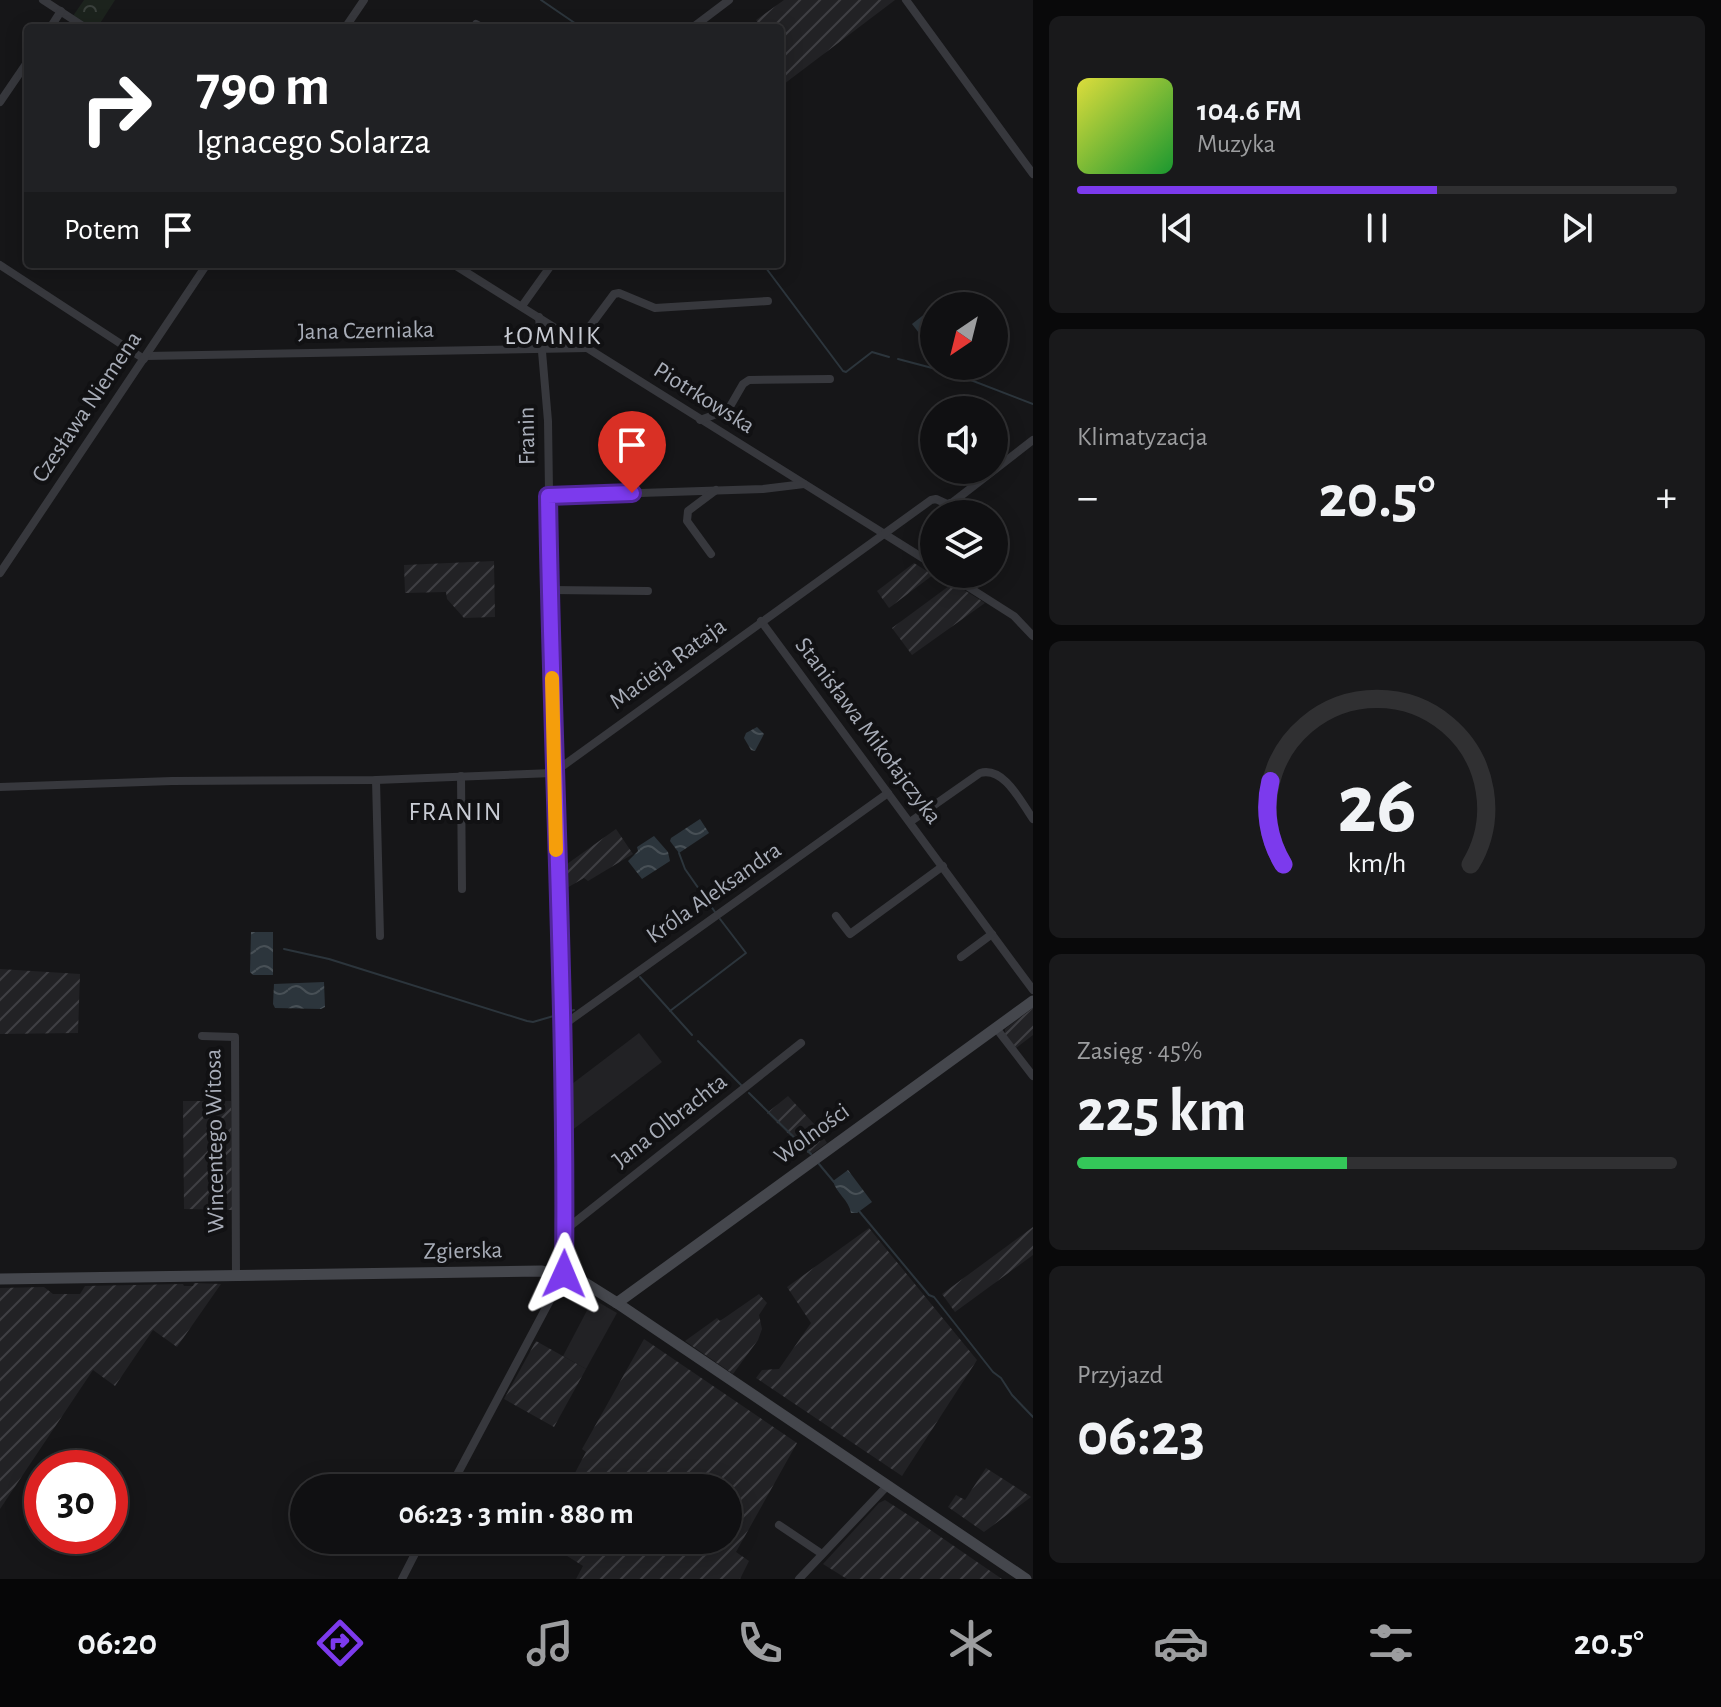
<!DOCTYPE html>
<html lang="pl">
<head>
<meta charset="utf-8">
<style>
	:root { --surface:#101012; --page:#19191b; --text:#f1f3f6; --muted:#9c9d9f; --line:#303032; --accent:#7c3aed }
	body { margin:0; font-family:"Alegreya Sans",sans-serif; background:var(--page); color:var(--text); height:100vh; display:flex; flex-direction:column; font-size:30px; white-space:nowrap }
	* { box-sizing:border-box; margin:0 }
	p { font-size:26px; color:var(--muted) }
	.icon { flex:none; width:44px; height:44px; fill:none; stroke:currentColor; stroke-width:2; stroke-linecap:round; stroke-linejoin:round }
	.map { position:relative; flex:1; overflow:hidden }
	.side { display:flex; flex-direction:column; gap:16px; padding:16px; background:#09090a; width:688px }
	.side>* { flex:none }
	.hud { position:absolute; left:24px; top:24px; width:760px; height:244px; border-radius:8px; box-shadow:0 4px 20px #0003,0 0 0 2px var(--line); background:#202124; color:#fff; overflow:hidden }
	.needle { width:52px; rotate:215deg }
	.controls { position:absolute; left:920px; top:292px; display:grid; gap:16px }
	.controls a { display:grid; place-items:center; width:88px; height:88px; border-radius:50%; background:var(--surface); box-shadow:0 4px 20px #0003,0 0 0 2px var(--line); font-size:40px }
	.speed { position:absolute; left:24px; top:1450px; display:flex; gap:16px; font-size:40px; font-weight:700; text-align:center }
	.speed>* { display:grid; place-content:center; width:104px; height:104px; border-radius:50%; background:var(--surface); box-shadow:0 4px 20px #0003,0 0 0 2px var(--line); line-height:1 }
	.speed .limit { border:12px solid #d22; background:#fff; color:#111 }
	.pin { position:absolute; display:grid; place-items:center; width:68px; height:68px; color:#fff; margin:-82px -34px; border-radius:50% 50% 50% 0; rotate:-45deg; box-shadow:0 0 8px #0007 }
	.pin .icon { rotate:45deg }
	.me { position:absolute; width:88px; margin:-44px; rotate:1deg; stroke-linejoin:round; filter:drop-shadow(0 0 6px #0008) }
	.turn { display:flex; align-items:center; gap:28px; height:168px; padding:0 40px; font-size:36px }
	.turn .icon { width:104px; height:104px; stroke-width:2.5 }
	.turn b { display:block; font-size:56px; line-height:68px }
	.then { display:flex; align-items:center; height:76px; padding:0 40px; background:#0003; gap:16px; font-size:30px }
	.big { font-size:60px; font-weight:700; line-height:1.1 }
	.side .widget { flex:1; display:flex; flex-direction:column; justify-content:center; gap:12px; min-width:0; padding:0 28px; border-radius:12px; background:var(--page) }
	.side .dial { align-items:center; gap:0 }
	.dial svg { height:208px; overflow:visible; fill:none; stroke:var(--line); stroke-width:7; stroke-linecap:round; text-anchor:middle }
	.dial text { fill:var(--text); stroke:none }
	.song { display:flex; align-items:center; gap:24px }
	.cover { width:96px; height:96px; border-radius:12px; background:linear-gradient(135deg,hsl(60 70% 55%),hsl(130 70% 35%)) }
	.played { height:8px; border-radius:4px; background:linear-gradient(90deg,var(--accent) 60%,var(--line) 60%) }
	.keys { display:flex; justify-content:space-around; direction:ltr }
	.heat { display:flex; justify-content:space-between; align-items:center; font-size:44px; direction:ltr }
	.charge { height:12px; border-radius:6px; background:linear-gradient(90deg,#34c759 45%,var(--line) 0) }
	.trip { position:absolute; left:290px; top:1474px; width:452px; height:80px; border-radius:40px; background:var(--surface); box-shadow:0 4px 20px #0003,0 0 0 2px var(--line); font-weight:700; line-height:80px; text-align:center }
	.dock { display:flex; height:128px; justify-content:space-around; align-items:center; background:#060607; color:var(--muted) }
	.dock .icon { width:56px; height:56px }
	.dock .current { color:var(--accent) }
	.dock b { font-size:36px; color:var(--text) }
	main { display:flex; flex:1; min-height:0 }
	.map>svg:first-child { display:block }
	.built { fill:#222225 }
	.industrial { fill:url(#industrial-furrows) }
	.forest { fill:url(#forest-crowns) }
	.water { fill:url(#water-waves) }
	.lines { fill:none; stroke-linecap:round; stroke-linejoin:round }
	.stream { stroke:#2c353c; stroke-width:2 }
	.street { stroke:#37383d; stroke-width:8 }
	.secondary { stroke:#45474d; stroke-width:11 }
	.route-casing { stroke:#51269a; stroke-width:20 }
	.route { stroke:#7c3aed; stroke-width:14 }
	.slow { stroke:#f59e0b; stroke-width:14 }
	.labels { text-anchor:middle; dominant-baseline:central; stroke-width:8; stroke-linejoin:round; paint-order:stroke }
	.street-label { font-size:24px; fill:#a8adb8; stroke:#111113 }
	.neighbourhood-label { font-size:26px; letter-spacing:2px; fill:#c9ccd4; stroke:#111113 }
</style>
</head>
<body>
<main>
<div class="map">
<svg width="1033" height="1579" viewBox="0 0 1033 1579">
	<defs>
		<pattern id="industrial-furrows" width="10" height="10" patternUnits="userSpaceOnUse" patternTransform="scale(2)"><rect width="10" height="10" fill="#222225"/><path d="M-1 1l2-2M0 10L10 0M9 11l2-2" fill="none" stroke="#3f3f43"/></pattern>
		<pattern id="forest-crowns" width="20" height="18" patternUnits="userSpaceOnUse" patternTransform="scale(2)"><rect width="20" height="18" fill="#1c231d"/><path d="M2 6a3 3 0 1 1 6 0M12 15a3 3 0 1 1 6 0" fill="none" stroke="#3a403c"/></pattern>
		<pattern id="water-waves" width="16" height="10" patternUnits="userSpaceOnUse" patternTransform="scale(2)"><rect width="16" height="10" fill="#2c353c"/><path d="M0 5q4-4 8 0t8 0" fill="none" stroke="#485056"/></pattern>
	</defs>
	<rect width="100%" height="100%" fill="#161618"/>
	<g class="built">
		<path d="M 639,1033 L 662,1062 L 571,1131 L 568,1129 L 568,1087 Z"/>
		<path d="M 593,1299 L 617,1313 L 586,1369 L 563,1356 Z"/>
	</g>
	<g class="industrial">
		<path d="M 784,0 L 895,0 L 780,87 L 780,28 L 762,28 L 756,20 Z"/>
		<path d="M 494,561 L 495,617 L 464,618 L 447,599 L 446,592 L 405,593 L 404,565 Z"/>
		<path d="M 914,563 L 933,575 L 889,608 L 877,591 Z"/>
		<path d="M 953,583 L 985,603 L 912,655 L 892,628 Z"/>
		<path d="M 616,829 L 633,854 L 588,881 L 584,878 L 565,889 L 561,881 L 560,869 Z"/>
		<path d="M 0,969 L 80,974 L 78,1033 L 0,1034 Z"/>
		<path d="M 1033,1008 L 1033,1035 L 1016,1048 L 1005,1034 L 1005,1029 Z"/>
		<path d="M 788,1096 L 815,1125 L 827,1143 L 810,1155 L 767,1113 Z"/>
		<path d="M 183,1101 L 231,1101 L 232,1210 L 184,1209 Z"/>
		<path d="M 1033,1227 L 1033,1255 L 955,1312 L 942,1294 Z"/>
		<path d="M 869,1228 L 977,1360 L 902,1476 L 756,1378 L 762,1370 L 779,1369 L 811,1323 L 787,1287 Z"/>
		<path d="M 194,1283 L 221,1284 L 177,1347 L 153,1330 L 115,1386 L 93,1370 L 0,1509 L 0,1288 L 44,1287 L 53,1294 L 80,1294 L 85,1286 L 183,1284 L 184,1286 L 193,1286 Z"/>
		<path d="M 759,1294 L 767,1303 L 759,1315 L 762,1329 L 758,1340 L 733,1374 L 685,1341 L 717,1318 L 720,1321 Z"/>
		<path d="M 644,1339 L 797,1443 L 736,1552 L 749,1561 L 740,1579 L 576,1579 L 583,1566 L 542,1540 L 728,1540 L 728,1488 L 567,1488 L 586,1452 L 582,1449 Z"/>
		<path d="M 536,1341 L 586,1369 L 554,1427 L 504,1399 Z"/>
		<path d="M 986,1468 L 1031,1497 L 984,1532 L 948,1507 L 956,1495 L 965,1500 Z"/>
		<path d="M 885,1500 L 916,1520 L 1002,1579 L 847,1579 L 823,1564 L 879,1503 Z"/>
	</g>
	<path class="forest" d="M 84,0 L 115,0 L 97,28 L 91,28 L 73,16 Z"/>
	<g class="water">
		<path d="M 926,313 L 930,314 L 934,322 L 919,333 L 912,324 Z"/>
		<path d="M 757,727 L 764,734 L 755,751 L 751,750 L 744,738 L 746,733 Z"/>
		<path d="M 700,819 L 709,833 L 679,853 L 670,841 L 671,838 Z"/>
		<path d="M 654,836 L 668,852 L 670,861 L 642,879 L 628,861 L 638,851 L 637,847 Z"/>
		<path d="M 251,932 L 273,932 L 273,975 L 253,975 L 250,972 Z"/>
		<path d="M 324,982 L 325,1007 L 321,1009 L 275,1008 L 273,1004 L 274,984 Z"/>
		<path d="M 848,1170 L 872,1202 L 857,1213 L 851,1213 C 849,1200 836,1193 833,1181 Z"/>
	</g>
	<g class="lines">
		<g class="stream">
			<path d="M 541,0 L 582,28"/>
			<path d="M 763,264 L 843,371 L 846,372 L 872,352 L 889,357"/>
			<path d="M 898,359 L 955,374 L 1033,404"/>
			<path d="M 679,853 L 685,869 L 715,912"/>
			<path d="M 284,949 L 329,959 L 527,1021 L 533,1022 L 557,1015"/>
			<path d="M 640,977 L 692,1035"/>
			<path d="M 670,1011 L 746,953 L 720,919"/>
			<path d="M 566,1012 L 574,1010"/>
			<path d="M 698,1041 L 742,1086"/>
			<path d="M 749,1093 L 811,1154"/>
			<path d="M 819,1164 L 834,1182"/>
			<path d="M 859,1211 L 929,1295 L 934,1297 L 993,1372 L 1001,1378 L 1012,1395 L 1033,1417"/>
		</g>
		<g class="street">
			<path d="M 43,0 L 86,28"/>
			<path d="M 906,0 L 1033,174"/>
			<path d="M 476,24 L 483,28"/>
			<path d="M 50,28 L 61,11"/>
			<path d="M 345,28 L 364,0"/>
			<path d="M 692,28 L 729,0"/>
			<path d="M 0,102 L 28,61"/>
			<path d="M 453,264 L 934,565"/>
			<path d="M 0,265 L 144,359"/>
			<path d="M 522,306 L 552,264"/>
			<path d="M 579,341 L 614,294 L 619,293 L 655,308 L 768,301"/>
			<path d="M 146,356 L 588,348"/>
			<path d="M 700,420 L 728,410 L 743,384 L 749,380 L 830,379"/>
			<path d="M 548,496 L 763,489 L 804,484"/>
			<path d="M 711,554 L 687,521 L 688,511 L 716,490"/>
			<path d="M 0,573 L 207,264"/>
			<path d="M 948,574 L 1014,616 L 1033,636"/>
			<path d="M 550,590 L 648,591"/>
			<path d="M 761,621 L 1033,990"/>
			<path d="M 461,776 L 462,889"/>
			<path d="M 376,780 L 380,936"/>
			<path d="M 0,787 L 172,781 L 376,780 L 553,773 L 931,500 L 936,499 L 947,504 L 953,502 L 1033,440"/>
			<path d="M 910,822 L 980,773 C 1004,766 1021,802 1033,819"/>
			<path d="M 836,916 L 850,934 L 943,866"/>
			<path d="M 961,957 L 992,934"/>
			<path d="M 562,1026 L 888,793"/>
			<path d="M 996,1028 L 1033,1076"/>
			<path d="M 202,1036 L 235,1037 L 236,1276"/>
			<path d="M 565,1230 L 801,1043"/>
			<path d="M 450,1488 L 564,1274 L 562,1026 L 553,773 L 548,421 L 539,317"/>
			<path d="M 779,1525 L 822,1554"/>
			<path d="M 402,1579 L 422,1540"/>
			<path d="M 799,1579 L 888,1485"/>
		</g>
		<g class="secondary">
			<path d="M 0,1279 L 541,1271 L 577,1278 L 617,1303 L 1026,1579"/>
			<path d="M 617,1303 L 1033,1001"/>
		</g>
	</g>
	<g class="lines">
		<g class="route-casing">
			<path id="route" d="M 564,1274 C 567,1015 552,755 548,496 L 632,493"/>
		</g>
		<use href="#route" class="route"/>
		<path class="slow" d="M 552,678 L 556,850"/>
	</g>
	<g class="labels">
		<g class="street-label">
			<text transform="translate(366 331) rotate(-1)">Jana Czerniaka</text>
			<text transform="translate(704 398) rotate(32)">Piotrkowska</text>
			<text transform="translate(87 407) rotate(-56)">Czesława Niemena</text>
			<text transform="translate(527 436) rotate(-91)">Franin</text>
			<text transform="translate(668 664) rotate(-36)">Macieja Rataja</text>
			<text transform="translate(868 731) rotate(53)">Stanisława Mikołajczyka</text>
			<text transform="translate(714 893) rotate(-35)">Króla Aleksandra</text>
			<text transform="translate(670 1121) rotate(-38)">Jana Olbrachta</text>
			<text transform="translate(812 1134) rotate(-36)">Wolności</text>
			<text transform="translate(215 1141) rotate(-91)">Wincentego Witosa</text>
			<text transform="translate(463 1251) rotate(-1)">Zgierska</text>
		</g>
		<g class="neighbourhood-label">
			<text x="553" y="336">ŁOMNIK</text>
			<text x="456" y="812">FRANIN</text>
		</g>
	</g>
</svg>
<div class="controls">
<a><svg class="needle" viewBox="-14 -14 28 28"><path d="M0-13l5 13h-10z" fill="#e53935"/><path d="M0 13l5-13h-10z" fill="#9c9d9f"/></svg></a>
<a><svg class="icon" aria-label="sound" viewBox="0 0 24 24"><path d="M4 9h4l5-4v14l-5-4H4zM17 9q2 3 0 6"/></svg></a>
<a><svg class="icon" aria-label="layers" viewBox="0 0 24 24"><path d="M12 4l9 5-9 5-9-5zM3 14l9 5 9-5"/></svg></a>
</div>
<div class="speed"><div class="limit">30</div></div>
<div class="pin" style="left:632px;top:493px;background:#d93025"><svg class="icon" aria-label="arrive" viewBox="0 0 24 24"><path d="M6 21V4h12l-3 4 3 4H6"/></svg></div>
<svg class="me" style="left:564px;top:1274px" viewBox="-20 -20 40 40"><path d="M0-17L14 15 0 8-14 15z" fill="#7c3aed" stroke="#fff" stroke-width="4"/></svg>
<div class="trip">06:23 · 3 min · 880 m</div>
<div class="hud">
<div class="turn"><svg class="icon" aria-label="right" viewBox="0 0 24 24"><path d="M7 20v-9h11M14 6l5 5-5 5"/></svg><div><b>790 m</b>Ignacego Solarza</div></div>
<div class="then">Potem<svg class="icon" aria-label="arrive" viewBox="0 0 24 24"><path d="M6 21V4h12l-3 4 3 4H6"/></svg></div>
</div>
</div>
<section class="side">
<div class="widget">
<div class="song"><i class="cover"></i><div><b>104.6 FM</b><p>Muzyka</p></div></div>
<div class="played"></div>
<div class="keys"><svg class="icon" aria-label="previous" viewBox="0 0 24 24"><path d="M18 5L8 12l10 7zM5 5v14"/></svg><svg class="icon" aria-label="pause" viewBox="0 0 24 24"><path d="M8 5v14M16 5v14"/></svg><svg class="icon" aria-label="next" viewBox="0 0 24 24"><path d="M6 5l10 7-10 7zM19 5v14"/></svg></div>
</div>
<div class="widget"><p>Klimatyzacja</p>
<div class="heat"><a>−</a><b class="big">20.5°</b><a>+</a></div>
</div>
<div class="widget dial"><svg viewBox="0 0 100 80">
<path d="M14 69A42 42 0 1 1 86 69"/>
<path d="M14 69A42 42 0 0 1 9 37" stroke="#7c3aed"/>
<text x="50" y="56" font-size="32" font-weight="700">26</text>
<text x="50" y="72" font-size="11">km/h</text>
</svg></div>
<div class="widget"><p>Zasięg · 45%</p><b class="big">225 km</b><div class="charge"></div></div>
<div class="widget"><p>Przyjazd</p><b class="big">06:23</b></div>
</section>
</main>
<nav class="dock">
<b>06:20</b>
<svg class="icon current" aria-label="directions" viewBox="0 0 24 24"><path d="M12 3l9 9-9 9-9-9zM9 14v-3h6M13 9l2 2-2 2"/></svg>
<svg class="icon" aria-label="music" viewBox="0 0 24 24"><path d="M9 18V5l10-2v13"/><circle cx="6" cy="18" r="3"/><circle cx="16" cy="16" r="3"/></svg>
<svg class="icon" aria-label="phone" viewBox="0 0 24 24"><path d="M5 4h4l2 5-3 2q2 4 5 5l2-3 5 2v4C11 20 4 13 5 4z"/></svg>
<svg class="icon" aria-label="climate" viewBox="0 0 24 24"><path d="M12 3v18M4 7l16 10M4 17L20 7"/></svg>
<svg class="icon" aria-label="car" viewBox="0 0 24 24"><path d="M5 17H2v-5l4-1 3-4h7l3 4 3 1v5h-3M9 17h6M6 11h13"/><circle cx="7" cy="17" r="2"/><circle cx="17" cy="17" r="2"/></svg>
<svg class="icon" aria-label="filters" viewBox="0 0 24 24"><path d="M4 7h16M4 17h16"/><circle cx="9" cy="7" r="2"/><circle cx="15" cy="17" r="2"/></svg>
<b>20.5°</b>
</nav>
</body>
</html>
